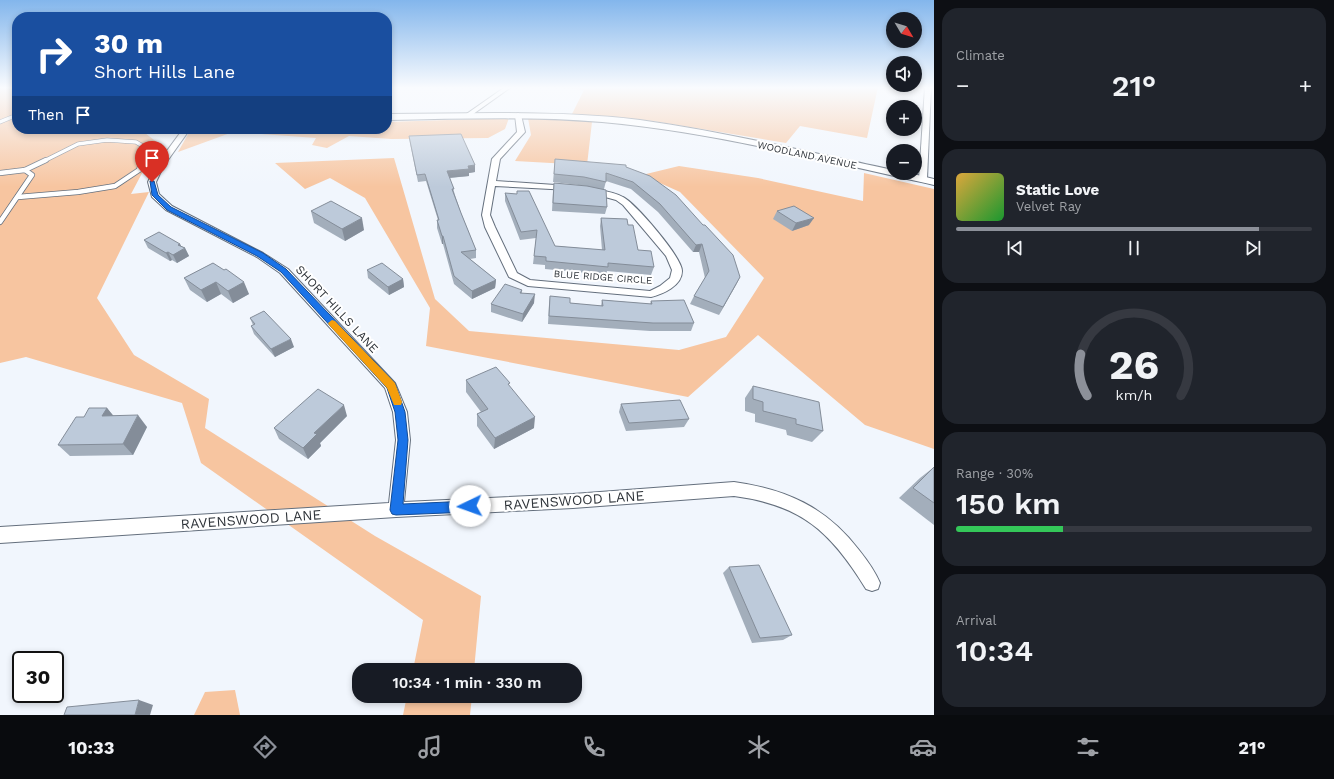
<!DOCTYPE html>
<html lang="en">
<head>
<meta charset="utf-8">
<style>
	:root { --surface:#171b24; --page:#20242c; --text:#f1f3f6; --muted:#9ea1a6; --line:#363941; --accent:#8c9099 }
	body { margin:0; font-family:"Work Sans",sans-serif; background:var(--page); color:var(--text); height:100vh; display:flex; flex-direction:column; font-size:15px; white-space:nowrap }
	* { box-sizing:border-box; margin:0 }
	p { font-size:13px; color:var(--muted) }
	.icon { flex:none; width:22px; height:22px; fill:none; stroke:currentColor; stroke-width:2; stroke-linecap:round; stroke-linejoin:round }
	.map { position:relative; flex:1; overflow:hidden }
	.side { display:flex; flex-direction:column; gap:8px; padding:8px; background:#0d0f14; width:400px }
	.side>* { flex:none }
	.guide { position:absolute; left:12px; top:12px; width:380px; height:122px; border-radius:16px; box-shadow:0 2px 6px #0003; background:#1a4fa0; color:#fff; overflow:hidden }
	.needle { width:26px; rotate:128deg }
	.buttons { position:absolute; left:886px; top:12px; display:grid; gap:8px }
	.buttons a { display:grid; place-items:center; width:36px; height:36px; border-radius:50%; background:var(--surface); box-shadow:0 2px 6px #0003; font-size:20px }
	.speed { position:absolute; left:12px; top:651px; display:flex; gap:8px; font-size:20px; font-weight:700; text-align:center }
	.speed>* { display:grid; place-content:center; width:52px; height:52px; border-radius:50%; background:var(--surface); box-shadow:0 2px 6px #0003; line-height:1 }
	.speed .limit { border:2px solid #111; border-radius:6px; background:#fff; color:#111 }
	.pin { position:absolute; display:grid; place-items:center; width:34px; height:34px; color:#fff; margin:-41px -17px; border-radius:50% 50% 50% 0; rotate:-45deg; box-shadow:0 0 4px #0007 }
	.pin .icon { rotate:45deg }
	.me { position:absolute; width:44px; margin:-22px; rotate:267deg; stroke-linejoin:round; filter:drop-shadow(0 0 3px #0008) }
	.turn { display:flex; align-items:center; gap:14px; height:84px; padding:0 16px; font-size:18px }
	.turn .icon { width:52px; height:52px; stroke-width:2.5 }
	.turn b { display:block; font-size:28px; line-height:34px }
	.then { display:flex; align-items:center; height:38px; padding:0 16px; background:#0003; gap:8px; font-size:15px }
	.big { font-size:30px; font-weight:600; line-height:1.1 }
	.side .card { flex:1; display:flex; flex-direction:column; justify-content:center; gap:6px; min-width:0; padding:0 14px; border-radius:16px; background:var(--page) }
	.side .dial { align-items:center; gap:0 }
	.dial svg { height:104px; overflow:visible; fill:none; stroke:var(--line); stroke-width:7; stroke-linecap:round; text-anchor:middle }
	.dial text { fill:var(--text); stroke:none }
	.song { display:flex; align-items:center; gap:12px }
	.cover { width:48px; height:48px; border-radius:6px; background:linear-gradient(135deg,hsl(40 70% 55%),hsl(130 70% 35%)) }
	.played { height:4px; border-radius:2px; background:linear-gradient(90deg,var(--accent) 85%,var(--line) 85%) }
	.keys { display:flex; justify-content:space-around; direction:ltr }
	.heat { display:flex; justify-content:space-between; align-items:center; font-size:22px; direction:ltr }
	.charge { height:6px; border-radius:3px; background:linear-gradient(90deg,#34c759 30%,var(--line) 0) }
	.trip { position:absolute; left:352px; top:663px; width:230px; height:40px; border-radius:16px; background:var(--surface); box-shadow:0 2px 6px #0003; font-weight:600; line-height:40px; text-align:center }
	.tabs { display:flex; height:64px; justify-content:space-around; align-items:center; background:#090b0e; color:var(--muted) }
	.tabs .icon { width:28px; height:28px }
	.tabs .active { color:var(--accent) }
	.tabs b { font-size:18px; color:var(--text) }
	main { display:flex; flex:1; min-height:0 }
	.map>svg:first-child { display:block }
	.green { fill:#f7c5a0 }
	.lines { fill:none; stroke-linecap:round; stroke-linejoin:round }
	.lane-far1-casing { stroke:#646f7d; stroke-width:4.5 }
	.lane-casing { stroke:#646f7d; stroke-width:6 }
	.street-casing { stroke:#646f7d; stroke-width:2 }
	.secondary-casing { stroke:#646f7d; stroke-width:2 }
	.lane-far1 { stroke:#fff; stroke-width:3.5 }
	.lane { stroke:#fff; stroke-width:4.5 }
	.street { fill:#fff; fill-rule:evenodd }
	.secondary { fill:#fff; fill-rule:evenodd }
	.wall { fill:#a3aebb }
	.shaded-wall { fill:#848d99 }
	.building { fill:#bdcada; stroke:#848d99 }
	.route { fill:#1a73e8; stroke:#114b97 }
	.slow { fill:#f59e0b }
	.labels { text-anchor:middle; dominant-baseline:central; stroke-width:4; stroke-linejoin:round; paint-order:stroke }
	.far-street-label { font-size:10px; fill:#2e3339; stroke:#fff }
	.street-label { font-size:12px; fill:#2e3339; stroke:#fff }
	.near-street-label { font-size:14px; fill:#2e3339; stroke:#fff }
</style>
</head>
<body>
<main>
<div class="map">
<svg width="934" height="715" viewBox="0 0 934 715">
	<rect width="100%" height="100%" fill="#f1f6fd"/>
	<g class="green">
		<path d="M 0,87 L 17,87 L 17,129 L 149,129 L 145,133 L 158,143 L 131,194 L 149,192 L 97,298 L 134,355 L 209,399 L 205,428 L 375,536 L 481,596 L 474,670 L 413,670 L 423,620 L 201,463 L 182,403 L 26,357 L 0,363 Z"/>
		<path d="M 554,87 L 878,87 L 867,138 L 800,126 L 786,143 L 653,121 L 572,114 L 584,90 Z"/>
		<path d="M 509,118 L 505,129 L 488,138 L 391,139 L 349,136 L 327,148 L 312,145 L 316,138 L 233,132 L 178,152 L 191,129 L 387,129 L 387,122 Z"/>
		<path d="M 528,118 L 575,119 L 592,122 L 587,165 L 515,161 L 531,135 Z"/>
		<path d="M 394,158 L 435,299 L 469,331 L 679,350 L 726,337 L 764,278 L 680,192 L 642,175 L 679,166 L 758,178 L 863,201 L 864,173 L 934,189 L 934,449 L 865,425 L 758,335 L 688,397 L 426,346 L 430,308 L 365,198 L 330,178 L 305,189 L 275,163 Z"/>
		<path d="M 235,690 L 240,715 L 194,715 L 205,692 Z"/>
		<path d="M 407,696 L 472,696 L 470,715 L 403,715 Z"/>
	</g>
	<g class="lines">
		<g class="lane-far1-casing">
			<g id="lane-far1">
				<path d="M 7,87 L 17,88"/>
				<path d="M 0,122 L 17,115"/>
				<path d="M 44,161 L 78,144 L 107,140 L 136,142 L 146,148 L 142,161"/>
			</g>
		</g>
		<g class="lane-casing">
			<g id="lane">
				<path d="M 25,170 L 46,160"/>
				<path d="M 0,173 L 25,170 L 32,175 L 0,222"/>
				<path d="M 18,197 L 78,192 L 115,186 L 139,170 L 142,160"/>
			</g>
		</g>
		<g class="street-casing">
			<g id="street">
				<path d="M 505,87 L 511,87 L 469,117 L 465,117 L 465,115 Z"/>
				<path d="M 925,87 L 931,87 L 927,179 L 923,181 L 919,179 Z"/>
				<path d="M 518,113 L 521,115 L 525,132 L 500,159 L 496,181 L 570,186 L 574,188 L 570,190 L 495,186 L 490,215 L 495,227 L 517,273 L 530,280 L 650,291 L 660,286 L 670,278 L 672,270 L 666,256 L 623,205 L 616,200 L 587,192 L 586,190 L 587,188 L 590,188 C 600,190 614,192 623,197 C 635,203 682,257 682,271 C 682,286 663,294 651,297 L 528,286 L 509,277 L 485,227 L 482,215 L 492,159 L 517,132 L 515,115 Z"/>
				<path d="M 183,129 L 190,129 L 163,167 L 156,182 L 159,194 L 172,206 L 263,253 L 288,269 L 395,383 L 407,412 L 410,440 L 404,502 L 573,494 L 734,482 C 786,489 826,507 859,550 C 867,560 875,571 880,583 L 878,589 L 872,591 L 866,589 C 831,532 802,505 734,496 L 573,508 L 396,517 L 0,543 L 0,527 L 389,503 L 396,440 L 393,412 L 385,388 L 280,273 L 257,257 L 166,210 L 152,197 L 148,182 L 155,167 Z"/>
			</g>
		</g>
		<g class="secondary-casing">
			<path id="secondary" d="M 494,113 C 543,113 591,114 640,120 C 725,132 809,152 893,170 L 893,173 L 909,173 L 934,179 L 934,185 C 824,161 714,132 602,122 C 530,116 458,119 387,120 L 387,114 Z"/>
		</g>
		<use href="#lane-far1" class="lane-far1"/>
		<use href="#lane" class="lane"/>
		<use href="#street" class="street"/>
		<use href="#secondary" class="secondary"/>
	</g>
	<g class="wall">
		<path d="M 409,136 L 475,165 L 475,172 L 469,173 L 469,176 L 450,178 L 455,195 L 461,213 L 476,250 L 476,258 L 470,259 L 496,280 L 495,288 L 472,299 L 454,284 L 443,244 L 442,244 L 437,228 L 437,220 L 438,220 L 426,181 L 418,182 L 410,143 Z"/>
		<path d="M 555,159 L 626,167 L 740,277 L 719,315 L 690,304 L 694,296 L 705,278 L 699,252 L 693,252 L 658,212 L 631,189 L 606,181 L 604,189 L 607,207 L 605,214 L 552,211 L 553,191 L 554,183 L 587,186 L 553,182 Z"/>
		<path d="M 505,193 L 555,246 L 602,250 L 600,226 L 601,218 L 628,225 L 638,250 L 654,267 L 651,275 L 607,271 L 606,275 L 545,269 L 545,265 L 533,264 L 536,238 L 520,240 L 505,201 Z"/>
		<path d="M 311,211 L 364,230 L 345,241 L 314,223 Z"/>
		<path d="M 777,211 L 809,225 L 792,231 L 773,219 Z"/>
		<path d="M 144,240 L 180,244 L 181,246 L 185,248 L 189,256 L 177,263 L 172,260 L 170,261 L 148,248 Z"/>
		<path d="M 213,263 L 249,294 L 233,303 L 221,294 L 207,302 L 190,290 L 184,278 Z"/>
		<path d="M 367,270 L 403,279 L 404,287 L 389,295 L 368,278 Z"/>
		<path d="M 522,290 L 522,293 L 534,303 L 522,322 L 491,312 L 491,304 Z"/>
		<path d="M 550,296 L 570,303 L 601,306 L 602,300 L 650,304 L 651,301 L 694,323 L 691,331 L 650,331 L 548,324 L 549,304 Z"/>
		<path d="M 250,318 L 294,347 L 275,357 L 254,334 L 251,326 L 253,325 Z"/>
		<path d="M 466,380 L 509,386 L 534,428 L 494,449 L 477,426 L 477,414 L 481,412 L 466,392 Z"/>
		<path d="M 753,386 L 823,431 L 812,442 L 787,435 L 786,430 L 755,422 L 755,414 L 745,411 L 745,398 Z"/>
		<path d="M 621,404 L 689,419 L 684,427 L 626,431 L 619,412 Z"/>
		<path d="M 107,408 L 113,416 L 147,427 L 133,455 L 70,456 L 58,445 L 84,417 Z"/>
		<path d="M 347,416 L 320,443 L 321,446 L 308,459 L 279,439 L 274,428 Z"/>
		<path d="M 934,467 L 934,525 L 899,498 L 920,478 Z"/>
		<path d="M 729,567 L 792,635 L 783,640 L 752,643 L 723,573 Z"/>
	</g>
	<g class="shaded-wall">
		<path d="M 475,165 L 475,172 L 469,173 L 469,176 L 447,178 L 447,171 L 468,166 Z"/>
		<path d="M 362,218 L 364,230 L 345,241 L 342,229 Z"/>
		<path d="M 814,218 L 809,225 L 792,231 L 796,223 Z"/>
		<rect x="442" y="236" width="1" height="8"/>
		<path d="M 180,244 L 183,250 L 185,248 L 189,256 L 177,263 L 173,255 L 178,245 Z"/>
		<path d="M 702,244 L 699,252 L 693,252 L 696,245 Z"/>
		<path d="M 168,252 L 172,260 L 170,261 L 166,253 Z"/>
		<path d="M 740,277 L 736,285 L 719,315 L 723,307 Z"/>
		<path d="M 403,279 L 404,287 L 389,295 L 388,287 Z"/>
		<path d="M 496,280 L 495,288 L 472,299 L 472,291 Z"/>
		<path d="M 216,282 L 221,294 L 207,302 L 201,290 Z"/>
		<path d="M 244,282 L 249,294 L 233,303 L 228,291 Z"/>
		<path d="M 535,294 L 534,303 L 522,322 L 523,314 Z"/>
		<path d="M 291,339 L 294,347 L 275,357 L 271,349 Z"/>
		<path d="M 344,405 L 347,416 L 320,443 L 321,446 L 308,459 L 303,448 L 314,433 Z"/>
		<path d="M 107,408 L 117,420 L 102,416 Z"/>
		<path d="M 138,415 L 147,427 L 133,455 L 123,444 Z"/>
		<path d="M 535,417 L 534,428 L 494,449 L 495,438 Z"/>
		<path d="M 139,700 L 153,705 L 150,715 L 135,715 Z"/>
	</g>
	<g class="building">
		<path d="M 461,134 L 475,165 L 468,166 L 469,169 L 447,171 L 454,189 L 452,189 L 461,213 L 476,250 L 461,252 L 496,280 L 472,291 L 454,276 L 443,236 L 442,236 L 437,220 L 439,220 L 425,174 L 417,175 L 409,136 Z"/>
		<path d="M 555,159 L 626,165 L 626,167 L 650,176 L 676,195 L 703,225 L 705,225 L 733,255 L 740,277 L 723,307 L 694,296 L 709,271 L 702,244 L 696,245 L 660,204 L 633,182 L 606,173 L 606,182 L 584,177 L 554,174 Z"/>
		<path d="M 554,183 L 587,186 L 606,190 L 607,207 L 553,203 Z"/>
		<path d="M 517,191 L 529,191 L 555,246 L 605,250 L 601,218 L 627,219 L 628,225 L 633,225 L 638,250 L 651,251 L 654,267 L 608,263 L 608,267 L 546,261 L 546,257 L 534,256 L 537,230 L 521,232 L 505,193 L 517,194 Z"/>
		<path d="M 331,201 L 362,218 L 342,229 L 311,211 Z"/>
		<path d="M 794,206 L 814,218 L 796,223 L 777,211 Z"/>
		<path d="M 159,232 L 180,244 L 178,245 L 185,248 L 173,255 L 168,252 L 166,253 L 144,240 Z"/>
		<path d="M 213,263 L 224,270 L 226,269 L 244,282 L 228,291 L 216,282 L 201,290 L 184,278 Z"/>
		<path d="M 382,263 L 403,279 L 388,287 L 367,270 Z"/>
		<path d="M 505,284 L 522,290 L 520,293 L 535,294 L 523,314 L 491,304 Z"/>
		<path d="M 550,296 L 570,298 L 570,303 L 603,306 L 602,300 L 652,304 L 651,301 L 684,300 L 694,323 L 653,323 L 549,316 Z"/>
		<path d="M 264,311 L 291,339 L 271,349 L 251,326 L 255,324 L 250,318 Z"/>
		<path d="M 496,367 L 510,383 L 508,384 L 535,417 L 495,438 L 477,414 L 488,409 L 466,380 Z"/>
		<path d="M 753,386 L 819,402 L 823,431 L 796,424 L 796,419 L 763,411 L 763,402 L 753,399 Z"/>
		<path d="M 318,389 L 344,405 L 314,433 L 317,434 L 303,448 L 274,428 Z"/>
		<path d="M 680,400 L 689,419 L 629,423 L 621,404 Z"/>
		<path d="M 89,408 L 107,408 L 102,416 L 138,415 L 123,444 L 58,445 L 76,417 L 84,417 Z"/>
		<path d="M 934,467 L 934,503 L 913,488 Z"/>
		<path d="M 759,565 L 792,635 L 760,638 L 729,567 Z"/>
		<path d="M 139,700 L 135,715 L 64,715 L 67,707 Z"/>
	</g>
	<linearGradient id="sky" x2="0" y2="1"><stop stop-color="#83b6ec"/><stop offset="0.47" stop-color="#f9fbfe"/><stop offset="1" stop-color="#f9fbfe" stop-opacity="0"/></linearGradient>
	<rect width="934" height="187" fill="url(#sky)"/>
	<path class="route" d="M 150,181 L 154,181 L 158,195 L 171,207 L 263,253 L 286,269 L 395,383 L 405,412 L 408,440 L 403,504 L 470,501 L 474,502 L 476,506 L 474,510 L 470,512 L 396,515 L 392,514 L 390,510 L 398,440 L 395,412 L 387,388 L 281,272 L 257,256 L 167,210 L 152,195 Z"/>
	<path class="slow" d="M 332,320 L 335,321 L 395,383 L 402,402 L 401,405 L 394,405 L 387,388 L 329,325 L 328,323 Z"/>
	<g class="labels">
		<g class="far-street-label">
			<text transform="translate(807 155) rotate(12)">WOODLAND AVENUE</text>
			<text transform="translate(603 277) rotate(4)">BLUE RIDGE CIRCLE</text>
		</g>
		<g class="street-label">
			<text transform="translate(337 309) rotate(47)">SHORT HILLS LANE</text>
		</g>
		<g class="near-street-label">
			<text transform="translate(574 500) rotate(-4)">RAVENSWOOD LANE</text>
			<text transform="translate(251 519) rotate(-4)">RAVENSWOOD LANE</text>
		</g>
	</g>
</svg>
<div class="buttons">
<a><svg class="needle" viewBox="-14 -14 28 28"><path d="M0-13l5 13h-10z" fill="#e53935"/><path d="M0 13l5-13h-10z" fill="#9ea1a6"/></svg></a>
<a><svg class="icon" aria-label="sound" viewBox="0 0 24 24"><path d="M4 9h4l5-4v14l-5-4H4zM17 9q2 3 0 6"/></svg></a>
<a>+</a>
<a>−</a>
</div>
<div class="speed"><div class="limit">30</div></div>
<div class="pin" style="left:152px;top:182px;background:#d93025"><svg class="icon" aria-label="arrive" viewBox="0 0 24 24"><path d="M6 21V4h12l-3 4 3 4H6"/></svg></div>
<svg class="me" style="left:470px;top:506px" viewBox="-20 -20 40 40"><circle r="19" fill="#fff"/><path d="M0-13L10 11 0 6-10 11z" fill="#1a73e8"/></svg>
<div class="trip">10:34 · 1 min · 330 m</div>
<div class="guide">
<div class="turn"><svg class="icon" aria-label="right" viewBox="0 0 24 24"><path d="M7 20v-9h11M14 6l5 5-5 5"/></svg><div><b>30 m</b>Short Hills Lane</div></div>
<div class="then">Then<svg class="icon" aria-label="arrive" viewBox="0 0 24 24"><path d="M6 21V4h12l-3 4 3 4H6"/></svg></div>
</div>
</div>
<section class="side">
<div class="card"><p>Climate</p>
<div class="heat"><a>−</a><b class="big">21°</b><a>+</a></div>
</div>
<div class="card">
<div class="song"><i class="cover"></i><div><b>Static Love</b><p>Velvet Ray</p></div></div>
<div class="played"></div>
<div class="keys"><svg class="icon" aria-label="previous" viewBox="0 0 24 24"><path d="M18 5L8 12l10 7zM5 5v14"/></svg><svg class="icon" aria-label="pause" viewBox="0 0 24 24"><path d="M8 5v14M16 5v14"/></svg><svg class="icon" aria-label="next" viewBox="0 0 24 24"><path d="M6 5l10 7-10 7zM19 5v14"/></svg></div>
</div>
<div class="card dial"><svg viewBox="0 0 100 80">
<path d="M14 69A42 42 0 1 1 86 69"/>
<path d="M14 69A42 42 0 0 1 9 37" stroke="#8c9099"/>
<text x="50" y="56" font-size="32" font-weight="700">26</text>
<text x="50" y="72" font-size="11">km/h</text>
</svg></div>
<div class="card"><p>Range · 30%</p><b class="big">150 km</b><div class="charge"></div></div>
<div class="card"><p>Arrival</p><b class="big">10:34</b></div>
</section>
</main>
<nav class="tabs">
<b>10:33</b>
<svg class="icon active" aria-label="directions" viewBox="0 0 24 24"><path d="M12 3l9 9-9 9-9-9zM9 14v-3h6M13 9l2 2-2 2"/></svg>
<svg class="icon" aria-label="music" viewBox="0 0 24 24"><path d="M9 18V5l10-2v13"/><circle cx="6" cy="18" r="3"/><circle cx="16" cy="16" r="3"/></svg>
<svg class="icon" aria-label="phone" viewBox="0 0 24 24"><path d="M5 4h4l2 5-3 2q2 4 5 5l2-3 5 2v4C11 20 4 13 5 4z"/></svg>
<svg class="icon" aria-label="climate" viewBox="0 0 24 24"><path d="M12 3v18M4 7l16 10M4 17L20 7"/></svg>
<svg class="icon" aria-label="car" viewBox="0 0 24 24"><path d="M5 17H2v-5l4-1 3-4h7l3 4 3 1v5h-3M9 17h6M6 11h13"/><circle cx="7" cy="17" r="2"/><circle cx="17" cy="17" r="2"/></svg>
<svg class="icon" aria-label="filters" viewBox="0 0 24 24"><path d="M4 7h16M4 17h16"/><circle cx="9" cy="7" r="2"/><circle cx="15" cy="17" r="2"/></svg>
<b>21°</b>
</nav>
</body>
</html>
